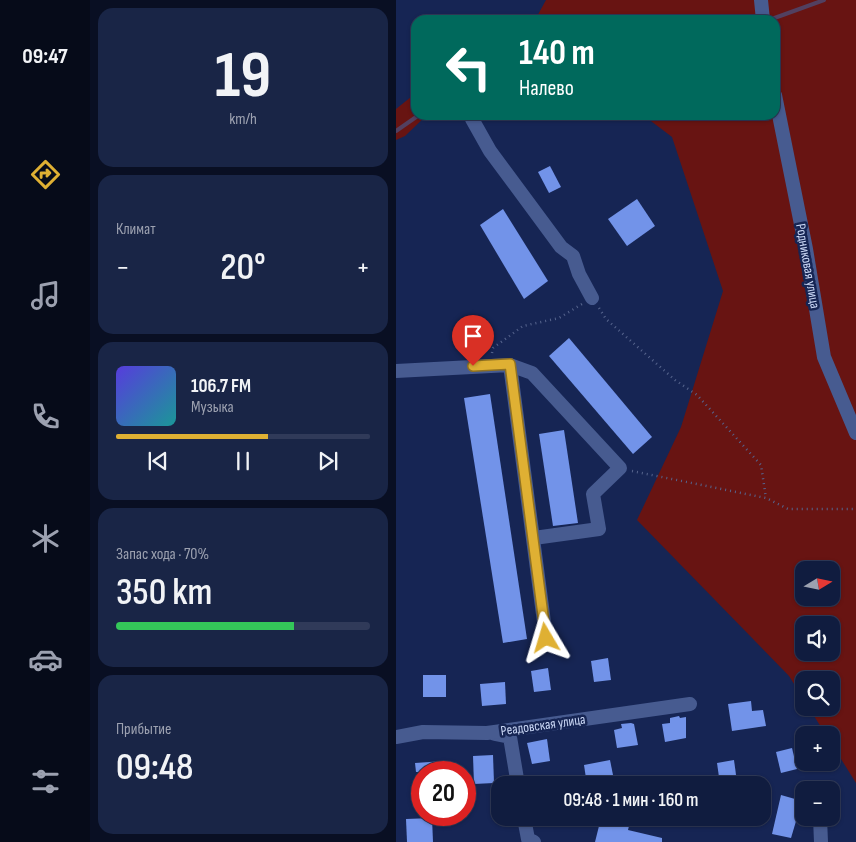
<!DOCTYPE html>
<html lang="ru">
<head>
<meta charset="utf-8">
<style>
	:root { --surface:#101c3f; --page:#192546; --text:#f1f3f6; --muted:#9ca1b0; --line:#303a59; --accent:#dfb033 }
	body { margin:0; font-family:"Sofia Sans Condensed",sans-serif; background:var(--page); color:var(--text); height:100vh; display:flex; flex-direction:column; font-size:19px; white-space:nowrap }
	* { box-sizing:border-box; margin:0 }
	p { font-size:16px; color:var(--muted) }
	.icon { flex:none; width:28px; height:28px; fill:none; stroke:currentColor; stroke-width:2; stroke-linecap:round; stroke-linejoin:round }
	.map { position:relative; flex:1; overflow:hidden }
	.panel { display:flex; flex-direction:column; gap:8px; padding:8px; background:#090f23; width:306px }
	.panel>* { flex:none }
	.hud { position:absolute; left:15px; top:15px; width:369px; height:105px; border-radius:15px; box-shadow:0 1px 4px #0004,0 0 0 1px var(--line); background:#00695c; color:#fff; overflow:hidden }
	.needle { width:32px; rotate:80deg }
	.tools { position:absolute; left:399px; top:561px; display:grid; gap:10px }
	.tools a { display:grid; place-items:center; width:45px; height:45px; border-radius:10px; background:var(--surface); box-shadow:0 1px 4px #0004,0 0 0 1px var(--line); font-size:25px }
	.speed { position:absolute; left:15px; top:761px; display:flex; gap:10px; font-size:25px; font-weight:700; text-align:center }
	.speed>* { display:grid; place-content:center; width:65px; height:65px; border-radius:50%; background:var(--surface); box-shadow:0 1px 4px #0004,0 0 0 1px var(--line); line-height:1 }
	.speed .limit { border:8px solid #d22; background:#fff; color:#111 }
	.pin { position:absolute; display:grid; place-items:center; width:42px; height:42px; color:#fff; margin:-51px -21px; border-radius:50% 50% 50% 0; rotate:-45deg; box-shadow:0 0 5px #0007 }
	.pin .icon { rotate:45deg }
	.me { position:absolute; width:55px; margin:-28px; rotate:353deg; stroke-linejoin:round; filter:drop-shadow(0 0 4px #0008) }
	.turn { display:flex; align-items:center; gap:18px; height:105px; padding:0 25px; font-size:22px }
	.turn .icon { width:65px; height:65px; stroke-width:2.5 }
	.turn b { display:block; font-size:35px; line-height:42px }
	.big { font-size:38px; font-weight:600; line-height:1.1 }
	.panel .tile { flex:1; display:flex; flex-direction:column; justify-content:center; gap:8px; min-width:0; padding:0 18px; border-radius:15px; background:var(--page) }
	.panel .dial { align-items:center; gap:0 }
	.dial b { font-size:65px; line-height:1 }
	.song { display:flex; align-items:center; gap:15px }
	.cover { width:60px; height:60px; border-radius:8px; background:linear-gradient(135deg,hsl(250 70% 55%),hsl(180 70% 35%)) }
	.played { height:5px; border-radius:2px; background:linear-gradient(90deg,var(--accent) 60%,var(--line) 60%) }
	.keys { display:flex; justify-content:space-around; direction:ltr }
	.heat { display:flex; justify-content:space-between; align-items:center; font-size:28px; direction:ltr }
	.charge { height:8px; border-radius:4px; background:linear-gradient(90deg,#34c759 70%,var(--line) 0) }
	.trip { position:absolute; left:95px; top:776px; width:280px; height:50px; border-radius:15px; background:var(--surface); box-shadow:0 1px 4px #0004,0 0 0 1px var(--line); font-weight:600; line-height:50px; text-align:center }
	main { display:flex; flex:1; min-height:0 }
	.menu { display:flex; flex-direction:column; width:90px; justify-content:space-around; align-items:center; background:#060b19; color:var(--muted) }
	.menu .icon { width:35px; height:35px }
	.menu .current { color:var(--accent) }
	.menu b { font-size:22px; color:var(--text) }
	.map>svg:first-child { display:block }
	.green { fill:#681412; fill-rule:evenodd }
	.lines { fill:none; stroke-linecap:round; stroke-linejoin:round }
	.stream { stroke:#524060; stroke-width:4 }
	.building { fill:#7293e9 }
	.path { stroke:#57658e; stroke-width:2.5; stroke-dasharray:1 4; stroke-linecap:butt }
	.minor { stroke:#475b90; stroke-width:14 }
	.route-casing { stroke:#917221; stroke-width:12 }
	.route { stroke:#dfb033; stroke-width:9 }
	.labels { text-anchor:middle; dominant-baseline:central; stroke-width:5; stroke-linejoin:round; paint-order:stroke }
	.street-label { font-size:14px; fill:#c9d6f4; stroke:#162554 }
</style>
</head>
<body>
<main>
<nav class="menu">
<b>09:47</b>
<svg class="icon current" aria-label="directions" viewBox="0 0 24 24"><path d="M12 3l9 9-9 9-9-9zM9 14v-3h6M13 9l2 2-2 2"/></svg>
<svg class="icon" aria-label="music" viewBox="0 0 24 24"><path d="M9 18V5l10-2v13"/><circle cx="6" cy="18" r="3"/><circle cx="16" cy="16" r="3"/></svg>
<svg class="icon" aria-label="phone" viewBox="0 0 24 24"><path d="M5 4h4l2 5-3 2q2 4 5 5l2-3 5 2v4C11 20 4 13 5 4z"/></svg>
<svg class="icon" aria-label="climate" viewBox="0 0 24 24"><path d="M12 3v18M4 7l16 10M4 17L20 7"/></svg>
<svg class="icon" aria-label="car" viewBox="0 0 24 24"><path d="M5 17H2v-5l4-1 3-4h7l3 4 3 1v5h-3M9 17h6M6 11h13"/><circle cx="7" cy="17" r="2"/><circle cx="17" cy="17" r="2"/></svg>
<svg class="icon" aria-label="filters" viewBox="0 0 24 24"><path d="M4 7h16M4 17h16"/><circle cx="9" cy="7" r="2"/><circle cx="15" cy="17" r="2"/></svg>
</nav>
<section class="panel">
<div class="tile dial"><b>19</b><p>km/h</p></div>
<div class="tile"><p>Климат</p>
<div class="heat"><a>−</a><b class="big">20°</b><a>+</a></div>
</div>
<div class="tile">
<div class="song"><i class="cover"></i><div><b>106.7 FM</b><p>Музыка</p></div></div>
<div class="played"></div>
<div class="keys"><svg class="icon" aria-label="previous" viewBox="0 0 24 24"><path d="M18 5L8 12l10 7zM5 5v14"/></svg><svg class="icon" aria-label="pause" viewBox="0 0 24 24"><path d="M8 5v14M16 5v14"/></svg><svg class="icon" aria-label="next" viewBox="0 0 24 24"><path d="M6 5l10 7-10 7zM19 5v14"/></svg></div>
</div>
<div class="tile"><p>Запас хода · 70%</p><b class="big">350 km</b><div class="charge"></div></div>
<div class="tile"><p>Прибытие</p><b class="big">09:48</b></div>
</section>
<div class="map">
<svg width="460" height="842" viewBox="0 0 460 842">
	<rect width="100%" height="100%" fill="#162554"/>
	<g class="green">
		<path d="M 150,0 L 460,0 L 460,783 L 435,743 L 435,735 L 430,735 L 413,708 L 435,708 L 435,680 L 408,680 L 407,698 L 393,676 L 241,520 L 285,427 L 327,291 L 276,137 L 247,115 L 379,115 L 379,20 L 139,20 ZM 408,570 L 435,570 L 435,598 L 408,598 ZM 408,625 L 435,625 L 435,652 L 408,652 Z"/>
		<path d="M 20,93 L 20,115 L 31,115 L 9,136 L 0,140 L 0,109 Z"/>
	</g>
	<g class="lines">
		<g class="stream">
			<path d="M 373,20 L 428,0"/>
			<path d="M 0,131 L 23,115"/>
		</g>
	</g>
	<g class="building">
		<path d="M 154,166 L 165,187 L 153,193 L 142,172 Z"/>
		<path d="M 241,199 L 259,226 L 231,246 L 212,219 Z"/>
		<path d="M 107,209 L 152,281 L 128,299 L 84,225 Z"/>
		<path d="M 173,338 L 256,437 L 237,454 L 153,356 Z"/>
		<path d="M 94,394 L 131,639 L 107,643 L 68,398 Z"/>
		<path d="M 168,430 L 182,523 L 157,526 L 143,434 Z"/>
		<path d="M 212,658 L 215,680 L 198,682 L 195,661 Z"/>
		<path d="M 152,668 L 155,690 L 138,692 L 135,671 Z"/>
		<rect x="27" y="675" width="23" height="22"/>
		<path d="M 109,682 L 110,704 L 86,706 L 84,684 Z"/>
		<path d="M 355,701 L 356,711 L 367,710 L 370,726 L 336,731 L 332,704 Z"/>
		<path d="M 283,716 L 284,718 L 290,717 L 290,738 L 269,742 L 266,724 L 274,723 L 274,718 Z"/>
		<path d="M 235,723 L 238,724 L 242,745 L 221,748 L 218,730 L 226,728 L 225,724 Z"/>
		<path d="M 151,739 L 154,761 L 136,764 L 131,743 Z"/>
		<path d="M 396,748 L 401,769 L 385,773 L 380,752 Z"/>
		<path d="M 97,755 L 98,783 L 78,784 L 77,756 Z"/>
		<path d="M 214,760 L 218,780 L 191,785 L 188,765 Z"/>
		<path d="M 338,760 L 341,782 L 324,784 L 321,763 Z"/>
		<path d="M 48,761 L 49,772 L 20,772 L 19,763 Z"/>
		<path d="M 385,795 L 406,801 L 395,838 L 376,834 Z"/>
		<path d="M 36,818 L 37,842 L 11,842 L 10,819 Z"/>
		<path d="M 205,818 L 234,822 L 232,830 L 266,838 L 266,842 L 199,842 Z"/>
	</g>
	<g class="lines">
		<g class="path">
			<path d="M 203,308 L 210,319 L 279,380 L 301,395 L 365,465 L 370,498"/>
			<path d="M 96,353 L 97,348 L 127,326 L 163,318 L 186,304"/>
			<path d="M 236,471 L 370,498 L 392,509 L 460,509"/>
		</g>
		<g class="minor">
			<path d="M 365,0 L 367,20"/>
			<path d="M 379,95 L 410,249 L 428,357 L 460,433"/>
			<path d="M 76,119 L 94,151 L 165,247 L 177,256 L 183,274 L 196,298"/>
			<path d="M 114,365 L 136,373 L 224,468 L 197,494 L 203,529 L 138,538"/>
			<path d="M 0,371 L 114,365 L 150,637"/>
			<path d="M 99,734 L 114,737 L 122,785"/>
			<path d="M 0,737 L 27,732 L 91,733 L 294,704"/>
			<path d="M 128,818 L 132,839 L 138,842"/>
			<path d="M 424,818 L 425,842"/>
		</g>
	</g>
	<g class="lines">
		<g class="route-casing">
			<path id="route" d="M 77,366 L 114,364 L 150,638"/>
		</g>
		<use href="#route" class="route"/>
	</g>
	<g class="labels">
		<g class="street-label">
			<text transform="translate(412 266) rotate(80)">Родниковая улица</text>
			<text transform="translate(147 725) rotate(-8)">Реадовская улица</text>
		</g>
	</g>
</svg>
<div class="tools">
<a><svg class="needle" viewBox="-14 -14 28 28"><path d="M0-13l5 13h-10z" fill="#e53935"/><path d="M0 13l5-13h-10z" fill="#9ca1b0"/></svg></a>
<a><svg class="icon" aria-label="sound" viewBox="0 0 24 24"><path d="M4 9h4l5-4v14l-5-4H4zM17 9q2 3 0 6"/></svg></a>
<a><svg class="icon" aria-label="search" viewBox="0 0 24 24"><circle cx="10" cy="10" r="6"/><path d="M15 15l6 6"/></svg></a>
<a>+</a>
<a>−</a>
</div>
<div class="speed"><div class="limit">20</div></div>
<div class="pin" style="left:77px;top:366px;background:#d93025"><svg class="icon" aria-label="arrive" viewBox="0 0 24 24"><path d="M6 21V4h12l-3 4 3 4H6"/></svg></div>
<svg class="me" style="left:150px;top:638px" viewBox="-20 -20 40 40"><path d="M0-17L14 15 0 8-14 15z" fill="#dfb033" stroke="#fff" stroke-width="4"/></svg>
<div class="trip">09:48 · 1 мин · 160 m</div>
<div class="hud">
<div class="turn"><svg class="icon" aria-label="left" viewBox="0 0 24 24"><path d="M17 20v-9H6M10 6l-5 5 5 5"/></svg><div><b>140 m</b>Налево</div></div>
</div>
</div>
</main>
</body>
</html>
